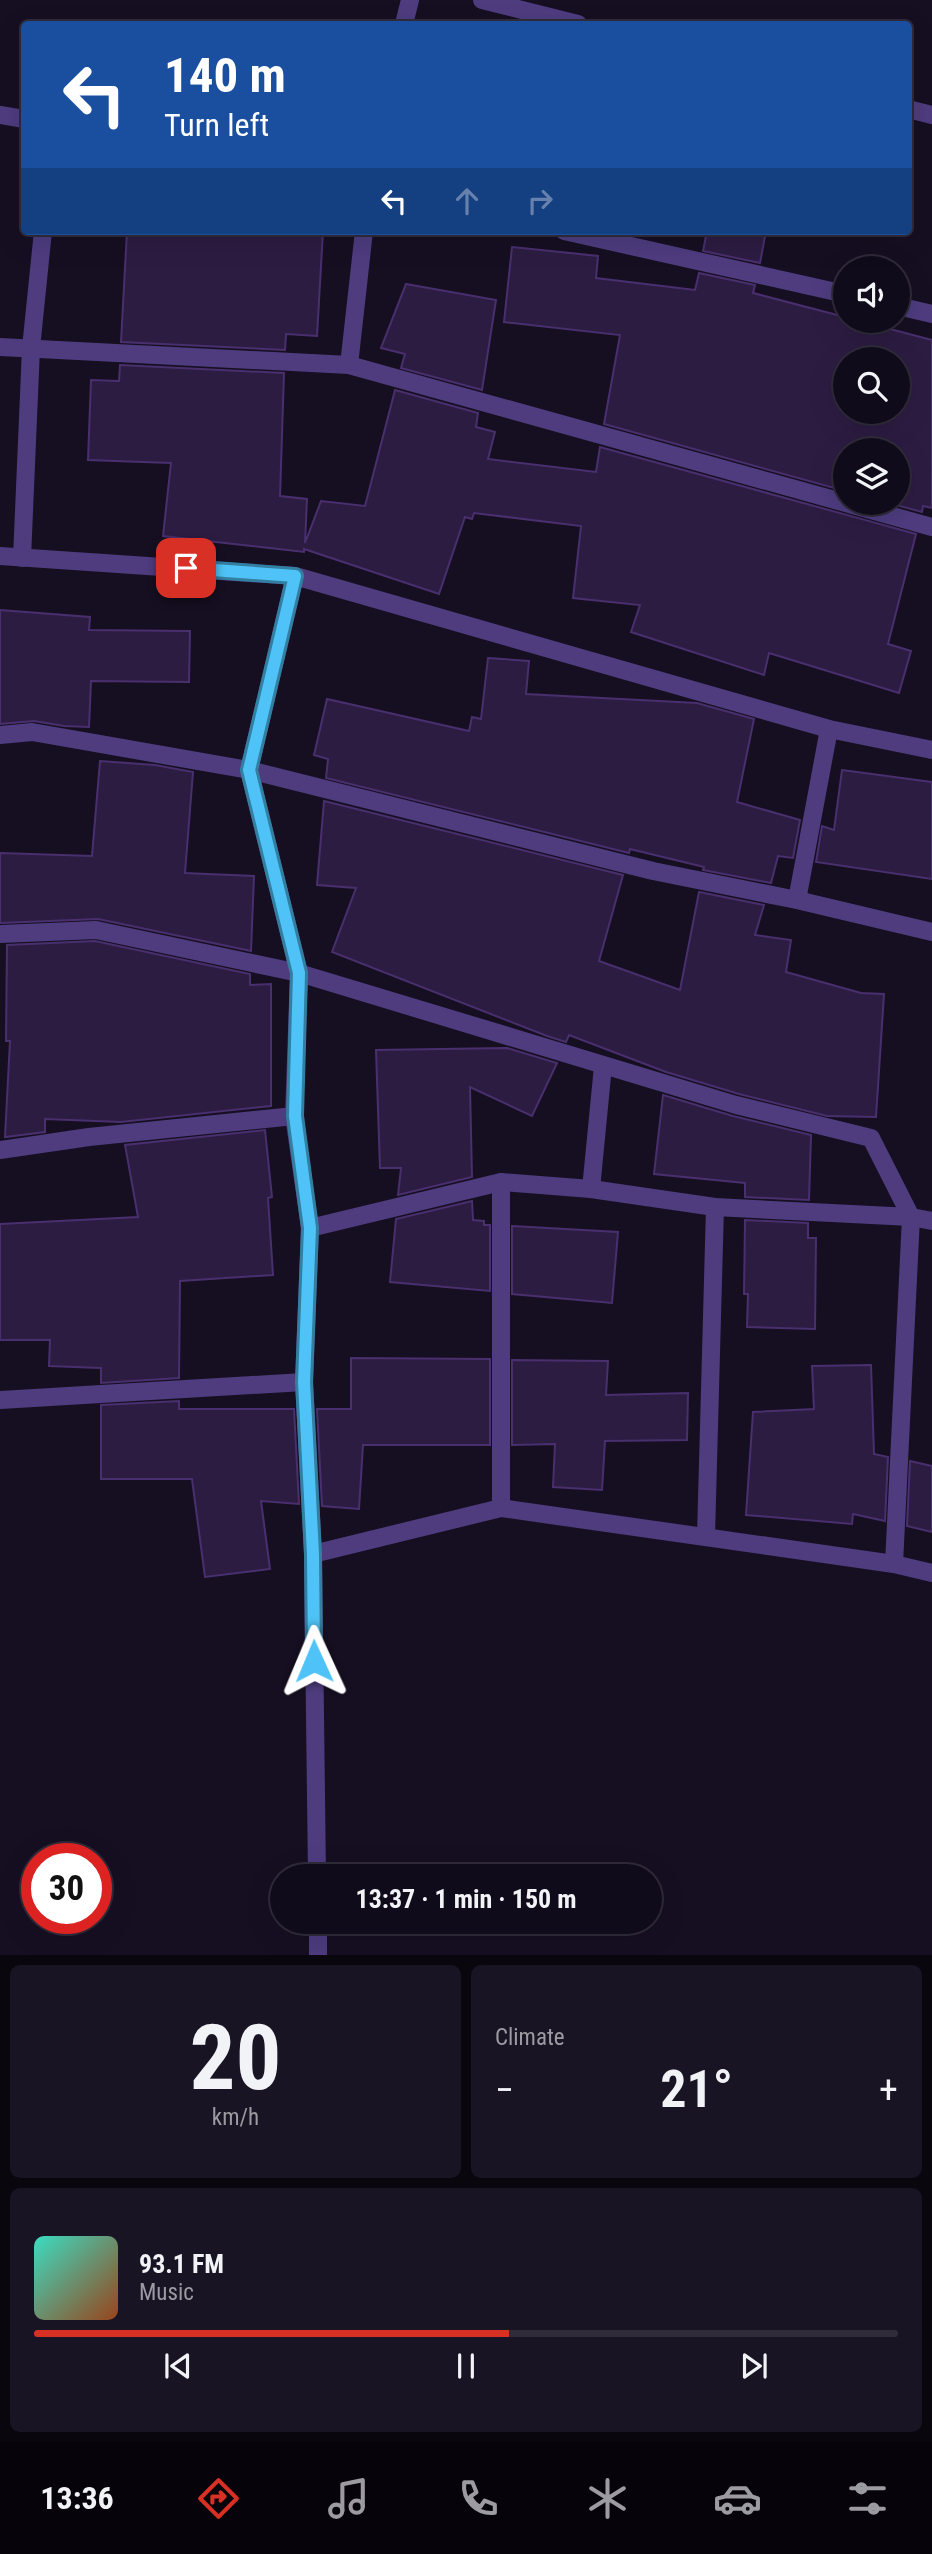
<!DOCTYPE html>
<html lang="en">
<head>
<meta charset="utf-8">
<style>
	:root { --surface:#100b1a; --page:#191423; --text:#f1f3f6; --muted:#9c9ba2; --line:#302b39; --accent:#d93025 }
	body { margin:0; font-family:"Roboto Condensed",sans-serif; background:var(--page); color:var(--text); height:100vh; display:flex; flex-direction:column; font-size:26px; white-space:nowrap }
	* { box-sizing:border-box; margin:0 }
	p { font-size:23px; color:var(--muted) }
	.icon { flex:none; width:38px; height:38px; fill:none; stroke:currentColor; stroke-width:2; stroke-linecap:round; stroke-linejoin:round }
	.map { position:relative; height:1955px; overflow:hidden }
	.sheet { display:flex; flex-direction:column; gap:10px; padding:10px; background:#09060e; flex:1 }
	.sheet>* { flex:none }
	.hud { position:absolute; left:21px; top:21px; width:891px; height:214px; border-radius:7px; box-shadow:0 7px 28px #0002,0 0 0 2px var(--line); background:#1a4fa0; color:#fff; overflow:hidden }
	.tools { position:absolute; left:833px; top:256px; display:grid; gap:14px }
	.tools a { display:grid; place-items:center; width:77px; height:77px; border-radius:50%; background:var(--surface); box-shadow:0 7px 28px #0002,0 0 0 2px var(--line); font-size:35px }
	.speed { position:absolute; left:21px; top:1843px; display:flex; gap:14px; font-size:35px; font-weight:700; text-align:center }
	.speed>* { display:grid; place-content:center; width:91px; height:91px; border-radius:50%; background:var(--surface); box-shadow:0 7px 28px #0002,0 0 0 2px var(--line); line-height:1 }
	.speed .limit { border:10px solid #d22; background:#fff; color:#111 }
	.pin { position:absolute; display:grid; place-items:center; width:60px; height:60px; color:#fff; margin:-30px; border-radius:14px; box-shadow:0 4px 10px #0006 }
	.me { position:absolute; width:77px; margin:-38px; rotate:359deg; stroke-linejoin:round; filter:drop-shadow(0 0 5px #0008) }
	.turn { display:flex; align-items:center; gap:24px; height:147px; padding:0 28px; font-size:32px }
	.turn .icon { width:91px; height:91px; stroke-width:2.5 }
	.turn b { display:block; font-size:49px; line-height:60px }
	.lanes { display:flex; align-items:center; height:66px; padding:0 28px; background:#0003; justify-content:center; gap:35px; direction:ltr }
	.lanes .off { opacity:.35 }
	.big { font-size:52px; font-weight:700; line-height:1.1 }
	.sheet .tile { flex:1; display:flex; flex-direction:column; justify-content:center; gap:10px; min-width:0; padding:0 24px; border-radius:10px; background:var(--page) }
	.sheet .dial { align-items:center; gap:0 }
	.dial b { font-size:91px; line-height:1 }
	.song { display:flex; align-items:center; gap:21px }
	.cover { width:84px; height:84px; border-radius:10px; background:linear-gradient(135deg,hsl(170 70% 55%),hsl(20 70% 35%)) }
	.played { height:7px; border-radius:4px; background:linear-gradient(90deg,var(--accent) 55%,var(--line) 55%) }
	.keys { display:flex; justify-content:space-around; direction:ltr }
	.heat { display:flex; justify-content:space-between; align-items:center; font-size:38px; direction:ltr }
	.sheet .tiles { flex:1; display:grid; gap:10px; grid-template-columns:1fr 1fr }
	.tile:last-child { grid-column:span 2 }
	.trip { position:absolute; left:270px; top:1864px; width:392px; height:70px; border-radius:35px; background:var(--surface); box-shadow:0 7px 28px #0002,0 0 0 2px var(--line); font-weight:700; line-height:70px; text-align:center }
	.menu { display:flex; height:112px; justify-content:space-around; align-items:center; background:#06040a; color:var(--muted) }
	.menu .icon { width:49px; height:49px }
	.menu .active { color:var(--accent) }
	.menu b { font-size:32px; color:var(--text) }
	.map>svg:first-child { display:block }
	.building { fill:#2c1c42; stroke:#492f6d; stroke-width:2; fill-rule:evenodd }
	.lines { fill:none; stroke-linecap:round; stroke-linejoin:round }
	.street { stroke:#4e3c7f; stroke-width:18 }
	.route-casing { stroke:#337fa1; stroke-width:18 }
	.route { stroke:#4fc3f7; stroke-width:12 }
</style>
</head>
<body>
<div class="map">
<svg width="932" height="1956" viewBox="0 0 932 1956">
	<rect width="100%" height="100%" fill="#160f22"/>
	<g class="building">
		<path d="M 127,231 L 323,231 L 317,336 L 286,334 L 285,350 L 121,342 Z"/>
		<path d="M 707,231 L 766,231 L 760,263 L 703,251 Z"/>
		<path d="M 512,247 L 598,256 L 596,278 L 695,290 L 699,273 L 755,285 L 753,293 L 845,317 L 845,320 L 856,320 L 932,340 L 932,508 L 923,506 L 922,512 L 885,502 L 898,502 L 898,450 L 845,450 L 845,491 L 604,424 L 620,335 L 504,322 ZM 845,359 L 898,359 L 898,411 L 845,411 Z"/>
		<path d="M 406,284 L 496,300 L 482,390 L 401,368 L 405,354 L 381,348 Z"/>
		<path d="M 120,365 L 284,373 L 280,496 L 307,499 L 305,543 L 321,501 L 365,506 L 395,390 L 478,413 L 476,427 L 495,432 L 488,459 L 596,472 L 600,447 L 916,534 L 888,644 L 911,651 L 899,693 L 769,653 L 764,675 L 631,632 L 640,605 L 573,598 L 581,526 L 474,513 L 472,519 L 465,517 L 439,594 L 304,549 L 304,552 L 163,536 L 171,463 L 88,460 L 91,380 L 119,381 Z"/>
		<path d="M 0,610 L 90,617 L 89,630 L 190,631 L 189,682 L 91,681 L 89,727 L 64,726 L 34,721 L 0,724 Z"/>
		<path d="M 488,658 L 529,661 L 526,694 L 697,703 L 754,719 L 737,802 L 800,820 L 793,858 L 778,856 L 771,883 L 703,870 L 704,867 L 630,849 L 629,853 L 326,778 L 328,759 L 314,755 L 327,699 L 469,731 L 472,717 L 481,719 Z"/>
		<path d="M 100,761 L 155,765 L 193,772 L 185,873 L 254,876 L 251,951 L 98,919 L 0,923 L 0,853 L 92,856 Z"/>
		<path d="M 842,770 L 932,782 L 932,879 L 816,862 L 822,826 L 834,830 Z"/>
		<path d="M 324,801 L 623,875 L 599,961 L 680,990 L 699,892 L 764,905 L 755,935 L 791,940 L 786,972 L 861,993 L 884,994 L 876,1117 L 827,1116 L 739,1094 L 666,1072 L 569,1035 L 566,1042 L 547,1036 L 332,952 L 356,888 L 317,885 Z"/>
		<path d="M 95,941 L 250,974 L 250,985 L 271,984 L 271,1106 L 121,1122 L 45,1119 L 45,1132 L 5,1137 L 10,1041 L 6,1041 L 7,945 Z"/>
		<path d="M 507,1048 L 557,1063 L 532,1116 L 470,1087 L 472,1177 L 398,1195 L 401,1168 L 380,1168 L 376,1050 Z"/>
		<path d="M 663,1095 L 733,1116 L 811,1135 L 809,1200 L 745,1197 L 745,1183 L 654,1174 Z"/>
		<path d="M 265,1130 L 272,1197 L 268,1198 L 273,1275 L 180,1281 L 179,1378 L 101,1383 L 101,1368 L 49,1366 L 50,1340 L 0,1340 L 0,1224 L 138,1217 L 125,1145 Z"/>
		<path d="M 472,1201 L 473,1220 L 484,1221 L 484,1225 L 490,1225 L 490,1291 L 390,1282 L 396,1219 Z"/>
		<path d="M 745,1220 L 808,1223 L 808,1238 L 816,1238 L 815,1329 L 747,1327 L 748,1294 L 744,1294 Z"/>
		<path d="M 512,1226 L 618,1232 L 612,1303 L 512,1294 Z"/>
		<path d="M 351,1358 L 490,1359 L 490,1445 L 363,1445 L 359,1509 L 322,1506 L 317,1409 L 351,1409 Z"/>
		<path d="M 512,1360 L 608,1361 L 606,1395 L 688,1393 L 687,1440 L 605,1441 L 602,1490 L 553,1487 L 555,1444 L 512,1445 Z"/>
		<path d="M 871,1365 L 874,1454 L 888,1457 L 885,1521 L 853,1514 L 852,1524 L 746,1515 L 753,1412 L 814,1409 L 812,1366 Z"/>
		<path d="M 179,1401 L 179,1409 L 294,1409 L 299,1504 L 261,1501 L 270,1569 L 205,1577 L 192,1479 L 101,1479 L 101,1405 Z"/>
		<path d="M 910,1461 L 932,1466 L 932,1532 L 907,1526 Z"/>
	</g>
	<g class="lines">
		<g class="street">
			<path d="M 482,0 L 578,24"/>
			<path d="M 404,24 L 410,0"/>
			<path d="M 908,109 L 932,115"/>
			<path d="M 0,115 L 24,119"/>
			<path d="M 564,231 L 845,294"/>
			<path d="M 898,306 L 932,314"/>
			<path d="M 0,347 L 349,365 L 932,527"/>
			<path d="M 349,365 L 364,231"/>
			<path d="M 0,556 L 295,576 L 829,729 L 932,750"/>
			<path d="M 22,558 L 31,348 L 43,231"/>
			<path d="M 295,576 L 249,770 L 299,973 L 294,1116 L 310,1228 L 501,1182 L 591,1189 L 715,1207 L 911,1217 L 932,1221"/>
			<path d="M 0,735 L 32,732 L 249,770 L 653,871 L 797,900 L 932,932"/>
			<path d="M 797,900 L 829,729"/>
			<path d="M 0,934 L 96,930 L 299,973 L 736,1105 L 871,1138 L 911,1217 L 894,1564"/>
			<path d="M 0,1150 L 89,1137 L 294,1116"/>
			<path d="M 591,1189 L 603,1066"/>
			<path d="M 304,1382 L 313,1554 L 317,1876"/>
			<path d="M 0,1400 L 304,1382 L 310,1228"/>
			<path d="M 501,1508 L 501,1182"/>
			<path d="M 706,1536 L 715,1207"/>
			<path d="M 313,1554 L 501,1508 L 894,1564 L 932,1573"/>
			<path d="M 318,1922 L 318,1956"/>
		</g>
	</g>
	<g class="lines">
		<g class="route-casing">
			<path id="route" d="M 186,568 L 295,576 L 249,770 L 299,973 L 295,1116 L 310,1228 L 304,1382 L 313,1554 L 314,1661"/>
		</g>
		<use href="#route" class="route"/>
	</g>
</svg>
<div class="tools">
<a><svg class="icon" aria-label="sound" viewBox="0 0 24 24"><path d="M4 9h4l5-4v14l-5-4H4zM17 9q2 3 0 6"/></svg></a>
<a><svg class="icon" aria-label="search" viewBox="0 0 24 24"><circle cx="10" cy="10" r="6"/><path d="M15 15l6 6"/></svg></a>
<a><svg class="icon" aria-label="layers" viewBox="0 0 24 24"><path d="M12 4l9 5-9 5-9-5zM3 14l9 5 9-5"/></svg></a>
</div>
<div class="speed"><div class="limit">30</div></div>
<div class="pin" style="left:186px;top:568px;background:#d93025"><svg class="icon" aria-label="arrive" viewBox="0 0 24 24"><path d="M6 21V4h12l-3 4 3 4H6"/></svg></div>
<svg class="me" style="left:314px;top:1661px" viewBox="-20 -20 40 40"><path d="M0-17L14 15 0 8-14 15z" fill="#4fc3f7" stroke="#fff" stroke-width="4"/></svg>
<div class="trip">13:37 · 1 min · 150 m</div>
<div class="hud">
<div class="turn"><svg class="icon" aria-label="left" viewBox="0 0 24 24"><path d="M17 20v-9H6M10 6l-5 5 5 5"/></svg><div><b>140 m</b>Turn left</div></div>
<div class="lanes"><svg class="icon" aria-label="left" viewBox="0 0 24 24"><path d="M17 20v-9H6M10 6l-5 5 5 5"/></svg><svg class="icon off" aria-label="ahead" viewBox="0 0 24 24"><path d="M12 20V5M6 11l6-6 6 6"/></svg><svg class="icon off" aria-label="right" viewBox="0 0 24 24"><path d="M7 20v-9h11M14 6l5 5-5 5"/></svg></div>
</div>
</div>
<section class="sheet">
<div class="tiles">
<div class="tile dial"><b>20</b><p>km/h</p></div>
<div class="tile"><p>Climate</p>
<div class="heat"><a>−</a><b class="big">21°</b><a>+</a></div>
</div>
<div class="tile">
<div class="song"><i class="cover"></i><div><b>93.1 FM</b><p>Music</p></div></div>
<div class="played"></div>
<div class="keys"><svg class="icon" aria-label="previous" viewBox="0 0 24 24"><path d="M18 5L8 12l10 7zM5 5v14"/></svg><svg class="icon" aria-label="pause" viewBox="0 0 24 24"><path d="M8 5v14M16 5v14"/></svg><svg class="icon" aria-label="next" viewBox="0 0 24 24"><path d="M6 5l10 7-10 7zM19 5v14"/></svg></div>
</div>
</div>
</section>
<nav class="menu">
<b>13:36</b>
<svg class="icon active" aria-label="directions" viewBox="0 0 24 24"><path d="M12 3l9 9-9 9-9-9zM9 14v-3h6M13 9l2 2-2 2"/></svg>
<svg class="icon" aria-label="music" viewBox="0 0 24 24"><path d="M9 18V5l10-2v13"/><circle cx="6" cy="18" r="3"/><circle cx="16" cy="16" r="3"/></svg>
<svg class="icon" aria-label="phone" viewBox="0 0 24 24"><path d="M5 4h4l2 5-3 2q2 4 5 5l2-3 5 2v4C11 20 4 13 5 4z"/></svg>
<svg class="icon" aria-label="climate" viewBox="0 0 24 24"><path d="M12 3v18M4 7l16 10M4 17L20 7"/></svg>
<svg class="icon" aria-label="car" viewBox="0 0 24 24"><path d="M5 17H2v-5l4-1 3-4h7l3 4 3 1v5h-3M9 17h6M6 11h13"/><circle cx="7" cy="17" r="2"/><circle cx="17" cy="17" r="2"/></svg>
<svg class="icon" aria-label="filters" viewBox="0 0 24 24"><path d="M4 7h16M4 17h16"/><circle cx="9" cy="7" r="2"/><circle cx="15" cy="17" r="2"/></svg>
</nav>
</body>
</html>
